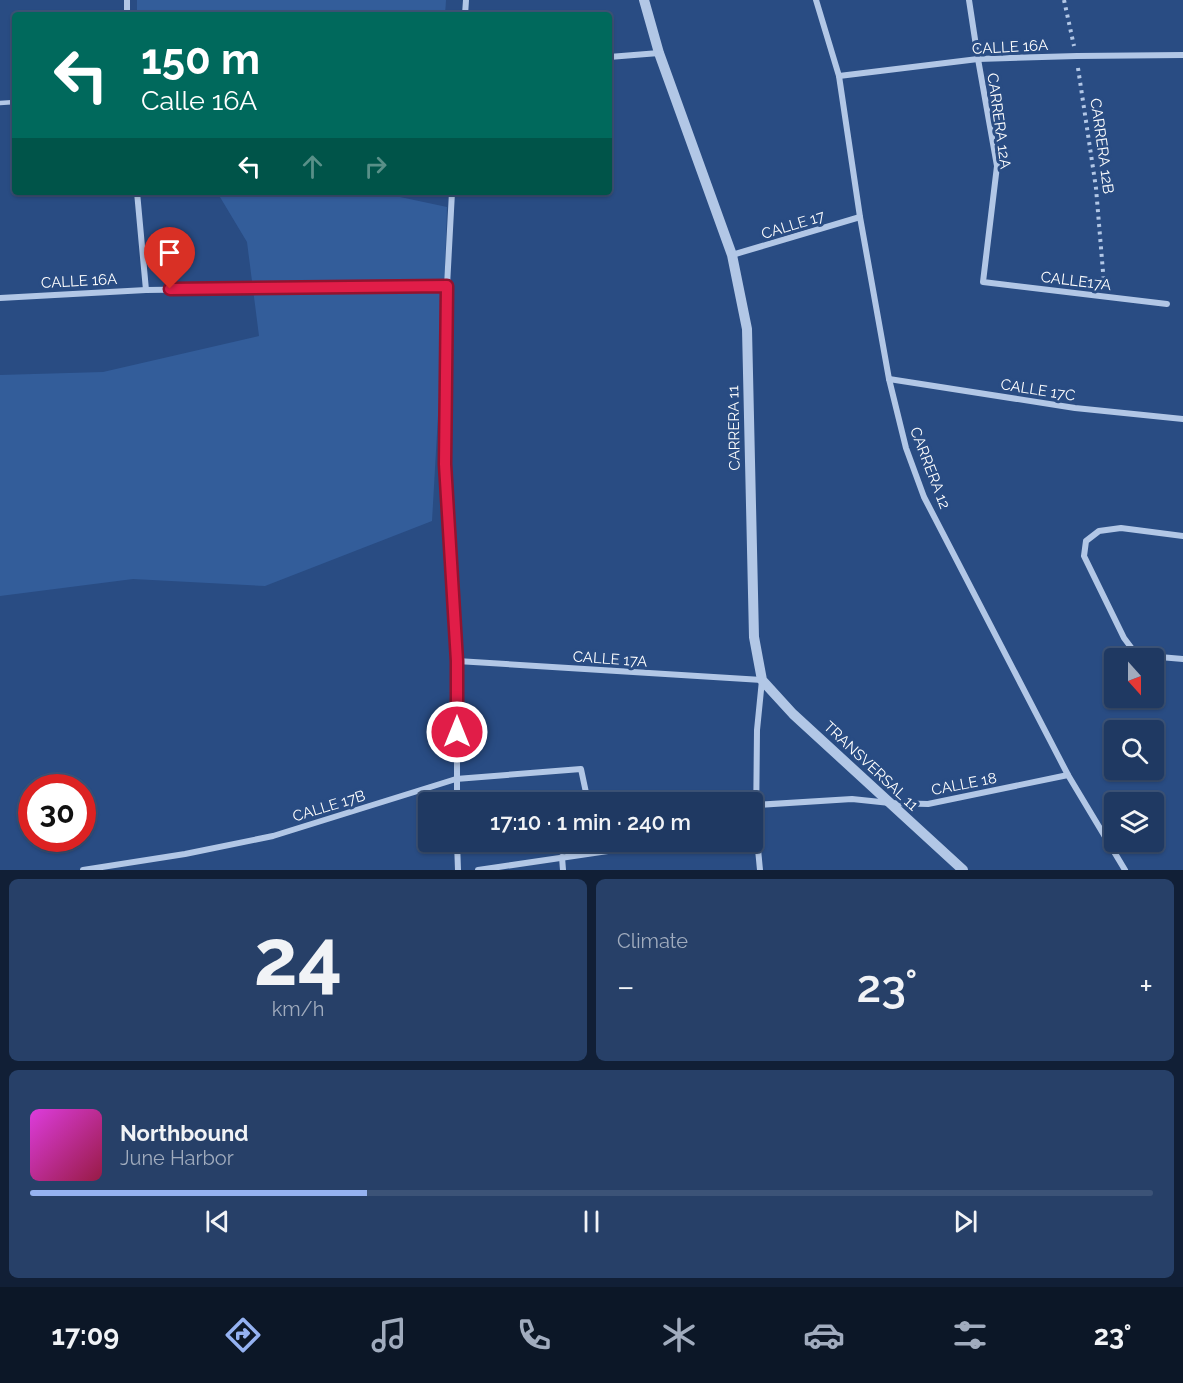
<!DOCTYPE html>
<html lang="en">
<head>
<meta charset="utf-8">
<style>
	:root { --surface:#1f3962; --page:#274068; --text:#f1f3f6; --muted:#a1acbe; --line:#3c5377; --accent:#95b2f1 }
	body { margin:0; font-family:Raleway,sans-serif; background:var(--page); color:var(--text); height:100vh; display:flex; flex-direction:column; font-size:22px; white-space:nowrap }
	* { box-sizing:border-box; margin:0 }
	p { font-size:20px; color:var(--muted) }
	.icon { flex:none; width:33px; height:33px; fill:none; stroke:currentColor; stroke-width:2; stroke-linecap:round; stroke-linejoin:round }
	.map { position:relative; height:870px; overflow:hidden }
	.details { display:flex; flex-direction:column; gap:9px; padding:9px; background:#111f36; flex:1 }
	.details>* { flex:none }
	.hud { position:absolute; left:12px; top:12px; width:600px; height:183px; border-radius:6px; box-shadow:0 2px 4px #0004,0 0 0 2px var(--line); background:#00695c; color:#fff; overflow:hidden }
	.needle { width:39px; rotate:159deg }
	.fabs { position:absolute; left:1104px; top:648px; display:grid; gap:12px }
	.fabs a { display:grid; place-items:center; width:60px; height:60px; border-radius:6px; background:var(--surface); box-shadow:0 2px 4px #0004,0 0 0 2px var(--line); font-size:30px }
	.speed { position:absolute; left:18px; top:774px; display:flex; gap:12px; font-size:30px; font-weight:700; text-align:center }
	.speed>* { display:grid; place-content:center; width:78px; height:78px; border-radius:50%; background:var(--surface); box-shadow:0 2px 4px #0004,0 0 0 2px var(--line); line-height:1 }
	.speed .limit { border:9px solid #d22; background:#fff; color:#111 }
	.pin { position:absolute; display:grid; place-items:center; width:51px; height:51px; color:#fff; margin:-62px -26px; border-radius:50% 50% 50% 0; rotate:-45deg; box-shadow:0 0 6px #0007 }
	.pin .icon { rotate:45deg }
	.me { position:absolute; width:66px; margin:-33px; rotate:0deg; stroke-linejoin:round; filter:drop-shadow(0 0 4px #0008) }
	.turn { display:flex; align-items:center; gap:21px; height:126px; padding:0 30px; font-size:27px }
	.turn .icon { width:78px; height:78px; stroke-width:2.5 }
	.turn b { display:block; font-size:42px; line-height:51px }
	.lanes { display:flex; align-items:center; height:57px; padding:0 30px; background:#0003; justify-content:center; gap:30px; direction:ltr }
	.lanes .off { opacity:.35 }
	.big { font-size:45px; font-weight:600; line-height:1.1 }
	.details .widget { flex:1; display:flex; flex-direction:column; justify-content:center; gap:9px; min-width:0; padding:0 21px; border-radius:9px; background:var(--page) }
	.details .dial { align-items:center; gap:0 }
	.dial b { font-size:78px; line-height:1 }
	.song { display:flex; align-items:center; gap:18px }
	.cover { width:72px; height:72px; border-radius:9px; background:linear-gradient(135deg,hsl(300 70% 55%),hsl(340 70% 35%)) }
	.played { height:6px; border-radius:3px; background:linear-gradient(90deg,var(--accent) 30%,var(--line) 30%) }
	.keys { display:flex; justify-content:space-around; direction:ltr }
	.heat { display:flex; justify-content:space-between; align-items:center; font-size:33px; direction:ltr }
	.details .tiles { flex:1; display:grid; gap:9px; grid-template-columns:1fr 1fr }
	.widget:last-child { grid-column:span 2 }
	.trip { position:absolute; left:418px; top:792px; width:345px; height:60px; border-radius:6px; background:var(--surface); box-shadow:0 2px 4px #0004,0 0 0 2px var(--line); font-weight:600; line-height:60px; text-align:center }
	.menu { display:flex; height:96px; justify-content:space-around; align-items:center; background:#0c1727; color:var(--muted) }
	.menu .icon { width:42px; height:42px }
	.menu .selected { color:var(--accent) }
	.menu b { font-size:27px; color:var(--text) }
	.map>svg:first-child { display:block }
	.green { fill:#335d9a }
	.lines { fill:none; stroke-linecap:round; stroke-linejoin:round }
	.path { stroke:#b2c7e6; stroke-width:4; stroke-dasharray:3 4.5; stroke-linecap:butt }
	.service { stroke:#b2c7e6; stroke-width:4.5 }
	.minor { stroke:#b2c7e6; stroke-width:6 }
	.tertiary { stroke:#b2c7e6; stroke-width:10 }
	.route-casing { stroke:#92132f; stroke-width:15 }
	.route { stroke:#e11d48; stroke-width:10 }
	.labels { text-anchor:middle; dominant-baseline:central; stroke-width:6; stroke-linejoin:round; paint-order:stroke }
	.street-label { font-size:15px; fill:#fff; stroke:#294c83 }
</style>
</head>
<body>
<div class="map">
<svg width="1183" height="870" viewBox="0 0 1183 870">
	<rect width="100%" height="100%" fill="#294c83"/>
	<g class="green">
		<path d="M 137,0 L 446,0 L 445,15 L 137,15 Z"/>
		<path d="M 217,192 L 398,192 L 400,197 L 447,207 L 443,328 L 432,521 L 265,586 L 133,579 L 0,596 L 0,375 L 103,372 L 259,336 L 247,242 Z"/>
	</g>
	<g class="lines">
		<g class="path">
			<path d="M 1064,0 L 1074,46"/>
			<path d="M 1078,68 L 1096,188 L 1104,284"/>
		</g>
		<path class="service" d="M 0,103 L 15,102"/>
		<g class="minor">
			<path d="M 127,0 L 127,15"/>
			<path d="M 816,0 L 839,76 L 860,217 L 889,379 L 906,448 L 924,497 L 1068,775 L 1125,870"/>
			<path d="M 969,0 L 978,59 L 997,166 L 983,282 L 1167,304"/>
			<path d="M 465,15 L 466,0"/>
			<path d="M 609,57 L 659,53"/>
			<path d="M 839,76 L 978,59 L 1077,56 L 1183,55"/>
			<path d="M 137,192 L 146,290"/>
			<path d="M 452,192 L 447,286 L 445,464 L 457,661 L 457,802"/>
			<path d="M 732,255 L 860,217"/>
			<path d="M 0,298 L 146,290 L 447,286"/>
			<path d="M 889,379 L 1075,408 L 1183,419"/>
			<path d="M 1183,536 L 1121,528 L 1099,531 L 1086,541 L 1084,556 L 1124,638 L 1133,650 L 1148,656 L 1183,659"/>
			<path d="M 457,661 L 762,680 L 757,730 L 756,828 L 760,870"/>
			<path d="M 756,805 L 852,799 L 890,803 L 928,804 L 1068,775"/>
			<path d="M 457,842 L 458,870"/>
			<path d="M 596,842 L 598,852"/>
			<path d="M 562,857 L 563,870"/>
			<path d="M 83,870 L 185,854 L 273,836 L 456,779 L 581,769 L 588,802"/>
			<path d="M 478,870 L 669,842"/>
		</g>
		<path class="tertiary" d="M 644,0 L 659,53 L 732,255 L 747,329 L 754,637 L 762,680 L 793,714 L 963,870"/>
	</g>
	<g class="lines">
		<g class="route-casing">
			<path id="route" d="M 170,289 L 447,286 L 445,464 L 457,661 L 457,732"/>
		</g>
		<use href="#route" class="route"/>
	</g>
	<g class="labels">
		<g class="street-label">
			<text transform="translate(1010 47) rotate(-3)">CALLE 16A</text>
			<text transform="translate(999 121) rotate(82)">CARRERA 12A</text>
			<text transform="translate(1102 146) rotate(82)">CARRERA 12B</text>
			<text transform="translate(793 225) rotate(-17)">CALLE 17</text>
			<text transform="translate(79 281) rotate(-3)">CALLE 16A</text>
			<text transform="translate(1076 281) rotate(7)">CALLE17A</text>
			<text transform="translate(1038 390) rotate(9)">CALLE 17C</text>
			<text transform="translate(734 428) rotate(-91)">CARRERA 11</text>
			<text transform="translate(930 468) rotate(69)">CARRERA 12</text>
			<text transform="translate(610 659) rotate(4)">CALLE 17A</text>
			<text transform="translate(871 766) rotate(43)">TRANSVERSAL 11</text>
			<text transform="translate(964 784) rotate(-11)">CALLE 18</text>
			<text transform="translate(329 806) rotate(-17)">CALLE 17B</text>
		</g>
	</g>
</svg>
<div class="fabs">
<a><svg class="needle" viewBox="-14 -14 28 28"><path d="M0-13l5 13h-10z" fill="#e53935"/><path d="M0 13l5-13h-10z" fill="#a1acbe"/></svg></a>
<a><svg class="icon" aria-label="search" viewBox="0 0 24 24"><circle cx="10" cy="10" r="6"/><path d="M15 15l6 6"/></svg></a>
<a><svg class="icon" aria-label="layers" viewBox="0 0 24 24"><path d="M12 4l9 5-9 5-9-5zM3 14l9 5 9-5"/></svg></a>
</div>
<div class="speed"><div class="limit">30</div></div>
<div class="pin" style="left:170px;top:289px;background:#d93025"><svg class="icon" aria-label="arrive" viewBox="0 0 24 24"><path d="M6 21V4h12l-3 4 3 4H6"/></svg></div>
<svg class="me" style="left:457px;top:732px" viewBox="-20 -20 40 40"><circle r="17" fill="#e11d48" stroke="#fff" stroke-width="3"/><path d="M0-11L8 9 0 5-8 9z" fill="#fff"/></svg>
<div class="trip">17:10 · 1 min · 240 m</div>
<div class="hud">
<div class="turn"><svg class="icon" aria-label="left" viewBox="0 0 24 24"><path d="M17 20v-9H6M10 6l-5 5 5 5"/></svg><div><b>150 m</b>Calle 16A</div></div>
<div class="lanes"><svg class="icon" aria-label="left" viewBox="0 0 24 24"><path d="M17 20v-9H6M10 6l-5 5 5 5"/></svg><svg class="icon off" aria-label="ahead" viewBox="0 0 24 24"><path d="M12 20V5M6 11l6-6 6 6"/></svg><svg class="icon off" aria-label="right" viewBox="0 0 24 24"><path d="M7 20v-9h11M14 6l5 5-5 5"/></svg></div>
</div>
</div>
<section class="details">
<div class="tiles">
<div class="widget dial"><b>24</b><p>km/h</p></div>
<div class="widget"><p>Climate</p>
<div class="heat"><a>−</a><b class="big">23°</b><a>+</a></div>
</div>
<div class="widget">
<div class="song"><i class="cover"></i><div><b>Northbound</b><p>June Harbor</p></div></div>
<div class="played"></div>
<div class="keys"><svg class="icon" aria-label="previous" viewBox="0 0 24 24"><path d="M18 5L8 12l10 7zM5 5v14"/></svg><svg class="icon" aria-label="pause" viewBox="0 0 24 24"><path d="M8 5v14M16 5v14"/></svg><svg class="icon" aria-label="next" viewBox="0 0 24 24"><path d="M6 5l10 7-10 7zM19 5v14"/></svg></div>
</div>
</div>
</section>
<nav class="menu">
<b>17:09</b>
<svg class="icon selected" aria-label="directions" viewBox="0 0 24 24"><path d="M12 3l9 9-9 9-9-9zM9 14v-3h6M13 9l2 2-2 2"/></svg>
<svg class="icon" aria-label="music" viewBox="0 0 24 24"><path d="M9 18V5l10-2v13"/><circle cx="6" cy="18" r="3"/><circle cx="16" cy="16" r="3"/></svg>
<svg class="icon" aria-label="phone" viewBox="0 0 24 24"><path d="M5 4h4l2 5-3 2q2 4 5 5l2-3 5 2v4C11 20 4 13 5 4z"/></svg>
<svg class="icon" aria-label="climate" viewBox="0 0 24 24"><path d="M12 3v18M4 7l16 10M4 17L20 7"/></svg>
<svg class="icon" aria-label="car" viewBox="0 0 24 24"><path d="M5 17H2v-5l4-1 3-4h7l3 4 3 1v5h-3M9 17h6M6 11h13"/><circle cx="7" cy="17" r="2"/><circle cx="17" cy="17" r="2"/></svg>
<svg class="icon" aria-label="filters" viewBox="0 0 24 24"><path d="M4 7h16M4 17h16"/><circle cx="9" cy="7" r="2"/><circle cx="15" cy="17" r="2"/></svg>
<b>23°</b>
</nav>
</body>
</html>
